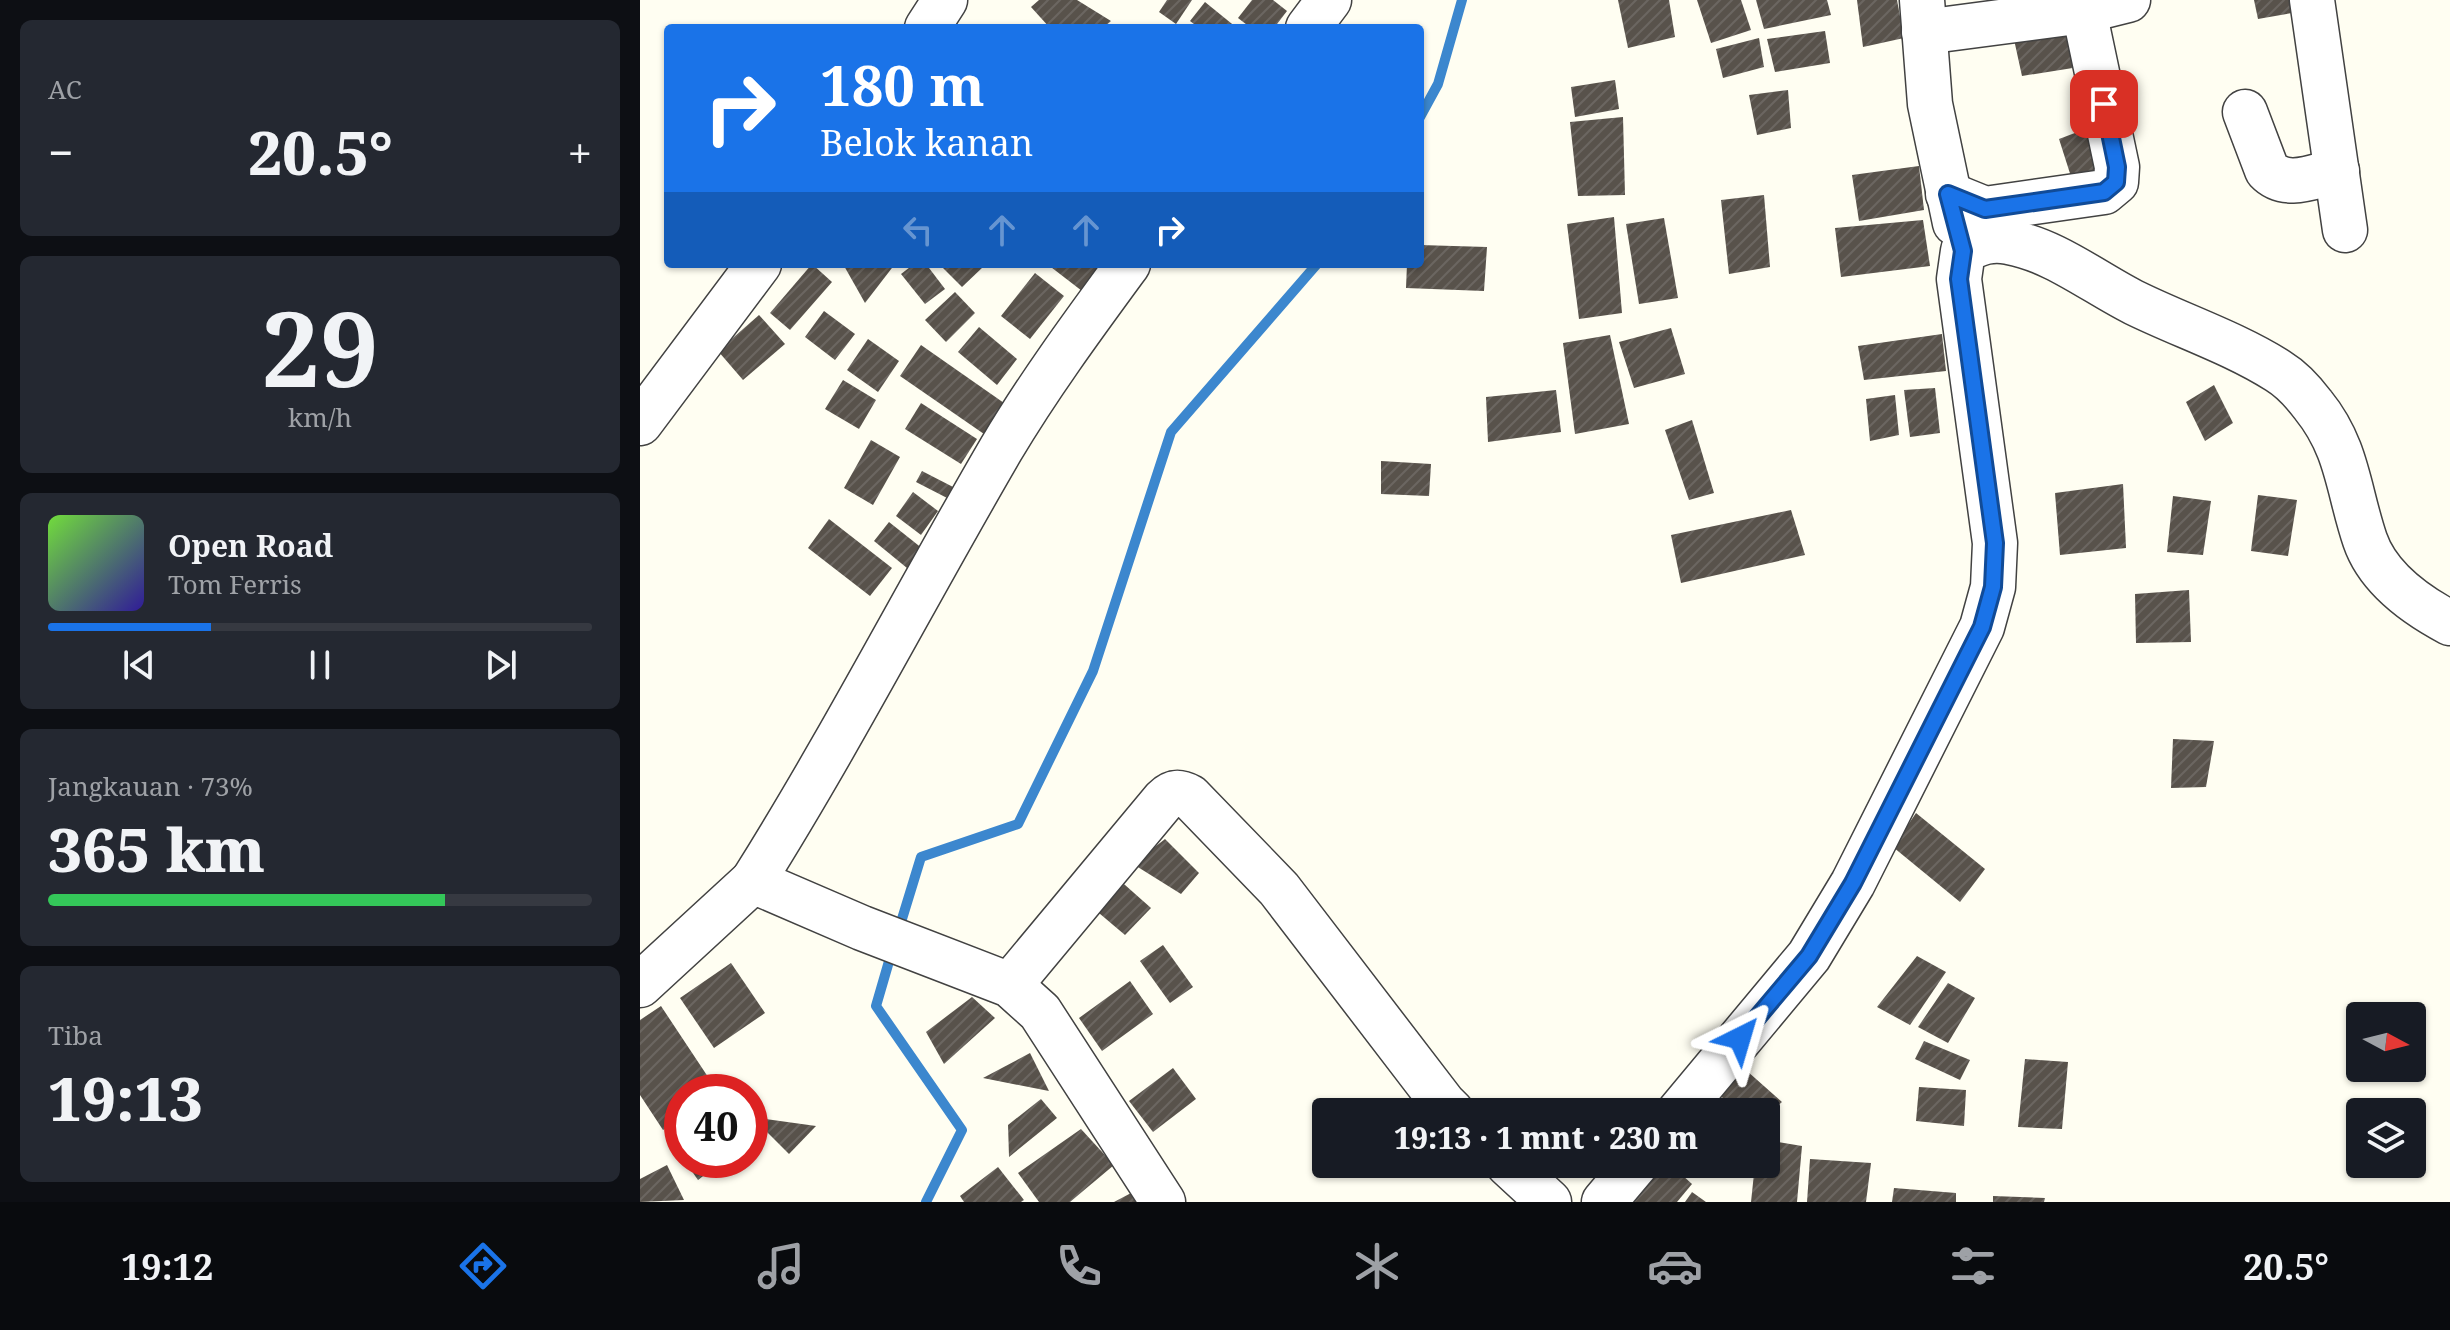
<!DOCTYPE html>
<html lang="id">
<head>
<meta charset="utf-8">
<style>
	:root { --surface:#171b24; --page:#242831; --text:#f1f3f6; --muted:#9ea1a6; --line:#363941; --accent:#1a73e8 }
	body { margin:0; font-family:"Noto Serif",serif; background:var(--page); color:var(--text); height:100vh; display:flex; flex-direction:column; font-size:30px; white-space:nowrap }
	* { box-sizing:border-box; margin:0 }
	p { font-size:26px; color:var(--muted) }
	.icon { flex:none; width:44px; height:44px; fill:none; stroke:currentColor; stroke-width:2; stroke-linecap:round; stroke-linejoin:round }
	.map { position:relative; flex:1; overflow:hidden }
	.details { display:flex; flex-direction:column; gap:20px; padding:20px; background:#0d0f14; width:640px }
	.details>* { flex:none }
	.top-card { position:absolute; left:24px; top:24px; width:760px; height:244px; border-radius:8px; box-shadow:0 2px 6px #0004; background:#1a73e8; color:#fff; overflow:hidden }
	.needle { width:52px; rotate:97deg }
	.fabs { position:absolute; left:1706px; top:1002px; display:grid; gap:16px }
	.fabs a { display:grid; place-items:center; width:80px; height:80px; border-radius:8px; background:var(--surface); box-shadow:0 2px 6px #0004; font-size:40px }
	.speed { position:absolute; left:24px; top:1074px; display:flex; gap:16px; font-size:40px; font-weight:700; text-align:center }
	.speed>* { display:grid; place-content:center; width:104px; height:104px; border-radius:50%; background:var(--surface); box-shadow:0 2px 6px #0004; line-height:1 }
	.speed .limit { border:12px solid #d22; background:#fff; color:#111 }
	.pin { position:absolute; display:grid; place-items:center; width:68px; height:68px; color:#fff; margin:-34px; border-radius:16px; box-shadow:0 4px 12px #0006 }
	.me { position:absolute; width:88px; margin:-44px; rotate:40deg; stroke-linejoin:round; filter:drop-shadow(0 0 6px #0008) }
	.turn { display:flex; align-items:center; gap:28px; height:168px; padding:0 24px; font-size:36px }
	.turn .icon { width:104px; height:104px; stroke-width:2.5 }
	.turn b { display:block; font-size:56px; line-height:68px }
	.lanes { display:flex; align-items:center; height:76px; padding:0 24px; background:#0003; justify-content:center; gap:40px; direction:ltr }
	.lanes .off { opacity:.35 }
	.big { font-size:60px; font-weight:800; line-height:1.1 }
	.details .widget { flex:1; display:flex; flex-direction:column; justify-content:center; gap:12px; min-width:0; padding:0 28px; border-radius:12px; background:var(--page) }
	.details .dial { align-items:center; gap:0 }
	.dial b { font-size:104px; line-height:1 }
	.song { display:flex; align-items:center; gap:24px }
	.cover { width:96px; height:96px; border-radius:12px; background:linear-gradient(135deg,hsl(100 70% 55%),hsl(250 70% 35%)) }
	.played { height:8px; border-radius:4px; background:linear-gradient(90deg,var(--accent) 30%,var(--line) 30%) }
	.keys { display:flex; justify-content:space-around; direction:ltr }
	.heat { display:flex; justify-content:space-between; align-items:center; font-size:44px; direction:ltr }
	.charge { height:12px; border-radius:6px; background:linear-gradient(90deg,#34c759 73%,var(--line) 0) }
	.trip { position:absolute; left:672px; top:1098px; width:468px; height:80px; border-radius:8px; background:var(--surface); box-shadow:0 2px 6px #0004; font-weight:800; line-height:80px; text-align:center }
	.tabs { display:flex; height:128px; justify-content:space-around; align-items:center; background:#090b0e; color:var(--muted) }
	.tabs .icon { width:56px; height:56px }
	.tabs .on { color:var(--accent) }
	.tabs b { font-size:36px; color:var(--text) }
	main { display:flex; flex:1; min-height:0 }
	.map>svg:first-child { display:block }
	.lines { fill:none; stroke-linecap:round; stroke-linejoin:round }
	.stream { stroke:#3c87ce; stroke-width:10 }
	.building { fill:url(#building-hatch) }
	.minor-casing { stroke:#424242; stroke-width:47 }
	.minor { stroke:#fff; stroke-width:44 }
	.route-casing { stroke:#114b97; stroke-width:20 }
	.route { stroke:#1a73e8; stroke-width:14 }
</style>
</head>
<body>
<main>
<section class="details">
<div class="widget"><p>AC</p>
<div class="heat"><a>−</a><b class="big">20.5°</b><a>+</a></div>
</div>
<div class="widget dial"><b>29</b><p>km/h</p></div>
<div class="widget">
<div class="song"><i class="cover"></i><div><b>Open Road</b><p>Tom Ferris</p></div></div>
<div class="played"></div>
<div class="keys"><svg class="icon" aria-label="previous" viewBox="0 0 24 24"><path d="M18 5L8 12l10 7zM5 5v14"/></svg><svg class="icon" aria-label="pause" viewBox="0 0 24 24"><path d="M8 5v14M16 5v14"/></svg><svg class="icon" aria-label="next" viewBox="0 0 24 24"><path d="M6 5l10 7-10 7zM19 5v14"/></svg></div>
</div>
<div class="widget"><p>Jangkauan · 73%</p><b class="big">365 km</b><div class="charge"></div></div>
<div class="widget"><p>Tiba</p><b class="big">19:13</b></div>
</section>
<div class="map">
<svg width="1810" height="1202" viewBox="0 0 1810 1202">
	<defs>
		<pattern id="building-hatch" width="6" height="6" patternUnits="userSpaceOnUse" patternTransform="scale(2)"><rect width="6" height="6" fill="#58524b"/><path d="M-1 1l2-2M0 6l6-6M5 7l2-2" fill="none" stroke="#6b6661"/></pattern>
	</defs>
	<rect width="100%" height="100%" fill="#fffef2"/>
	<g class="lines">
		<g class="stream">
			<path d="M 780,117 L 798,84 L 822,0"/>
			<path d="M 258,932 L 281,857 L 378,824 L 453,671 L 531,432 L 677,264"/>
			<path d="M 252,951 L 236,1006 L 322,1130 L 286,1202"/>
		</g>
	</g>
	<g class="building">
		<path d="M 399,0 L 437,0 L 471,21 L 463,28 L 410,28 L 391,7 Z"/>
		<path d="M 527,0 L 552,0 L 536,24 L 519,12 Z"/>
		<path d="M 612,0 L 633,0 L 647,11 L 634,28 L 611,28 L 598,18 Z"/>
		<path d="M 978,0 L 1029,0 L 1035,37 L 988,48 Z"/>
		<path d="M 1057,0 L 1101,0 L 1111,30 L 1071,43 Z"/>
		<path d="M 1116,0 L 1187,0 L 1191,15 L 1124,29 Z"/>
		<path d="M 1217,0 L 1257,0 L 1264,38 L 1223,47 Z"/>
		<path d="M 1614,0 L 1661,0 L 1663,11 L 1618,19 Z"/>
		<path d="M 565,2 L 597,28 L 559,28 L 550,21 Z"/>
		<path d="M 1432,21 L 1439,67 L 1382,76 L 1373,35 Z"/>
		<path d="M 1185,31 L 1190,63 L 1135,72 L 1127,39 Z"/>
		<path d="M 1119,38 L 1124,67 L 1083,78 L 1076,49 Z"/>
		<path d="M 975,80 L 979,109 L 935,117 L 931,87 Z"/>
		<path d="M 1148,90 L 1151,128 L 1117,135 L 1109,95 Z"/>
		<path d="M 983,117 L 985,195 L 938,196 L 930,122 Z"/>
		<path d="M 1456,125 L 1471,174 L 1434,186 L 1419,139 Z"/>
		<path d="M 1279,166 L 1284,210 L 1219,221 L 1212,175 Z"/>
		<path d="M 1124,195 L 1130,267 L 1089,274 L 1081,200 Z"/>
		<path d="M 974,217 L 982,313 L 939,319 L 927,224 Z"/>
		<path d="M 1024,218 L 1038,298 L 999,304 L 986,224 Z"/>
		<path d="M 1283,220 L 1290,266 L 1201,277 L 1195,228 Z"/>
		<path d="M 780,245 L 847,247 L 844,291 L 766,288 L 767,264 L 780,264 Z"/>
		<path d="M 172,264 L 192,282 L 150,330 L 130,313 Z"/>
		<path d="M 203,264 L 255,264 L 225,303 Z"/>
		<path d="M 274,264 L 286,264 L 305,289 L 285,304 L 261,274 Z"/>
		<path d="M 299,264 L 340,264 L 343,267 L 322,287 Z"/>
		<path d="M 407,264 L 463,264 L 442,291 Z"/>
		<path d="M 395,273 L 424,296 L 390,339 L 361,316 Z"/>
		<path d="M 315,292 L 335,313 L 306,342 L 285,320 Z"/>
		<path d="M 184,311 L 215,334 L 195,360 L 165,337 Z"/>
		<path d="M 119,315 L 145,344 L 103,380 L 78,351 Z"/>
		<path d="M 339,327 L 377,359 L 357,385 L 318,352 Z"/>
		<path d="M 1031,328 L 1045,374 L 994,388 L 979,342 Z"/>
		<path d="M 1302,334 L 1306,371 L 1224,380 L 1218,346 Z"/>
		<path d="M 970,335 L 989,424 L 935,434 L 923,343 Z"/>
		<path d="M 228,339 L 259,361 L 238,392 L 207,370 Z"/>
		<path d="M 281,345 L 364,403 L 344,434 L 260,376 Z"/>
		<path d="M 203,380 L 236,400 L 219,429 L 185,409 Z"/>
		<path d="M 1574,385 L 1593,423 L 1565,441 L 1546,402 Z"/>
		<path d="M 1295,388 L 1300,433 L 1270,437 L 1264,390 Z"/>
		<path d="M 916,390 L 921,432 L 848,442 L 846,397 Z"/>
		<path d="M 1255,395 L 1259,435 L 1230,441 L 1226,399 Z"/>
		<path d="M 281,403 L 337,439 L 321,464 L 265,429 Z"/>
		<path d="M 1052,420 L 1074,493 L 1049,500 L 1025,430 Z"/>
		<path d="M 231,440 L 260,457 L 233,505 L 204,488 Z"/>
		<path d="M 741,461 L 791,464 L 789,496 L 741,494 Z"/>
		<path d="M 282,471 L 315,488 L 309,499 L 276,482 Z"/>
		<path d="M 1483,484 L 1486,548 L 1420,555 L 1415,493 Z"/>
		<path d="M 273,492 L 298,511 L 281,535 L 256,516 Z"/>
		<path d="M 1618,495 L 1657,500 L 1648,556 L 1611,551 Z"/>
		<path d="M 1533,496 L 1571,501 L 1563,555 L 1527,552 Z"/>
		<path d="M 1151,510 L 1165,555 L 1041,583 L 1031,535 Z"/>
		<path d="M 189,519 L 252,568 L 230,596 L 168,548 Z"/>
		<path d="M 249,522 L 283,549 L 267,568 L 234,541 Z"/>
		<path d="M 1549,590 L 1551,642 L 1496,643 L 1495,594 Z"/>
		<path d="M 1533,739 L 1574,741 L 1566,787 L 1531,788 Z"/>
		<path d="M 1276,813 L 1345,869 L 1320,902 L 1253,847 Z"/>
		<path d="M 525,839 L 559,873 L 541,894 L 493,864 Z"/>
		<path d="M 476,877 L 511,908 L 485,935 L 453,908 Z"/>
		<path d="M 523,945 L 553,987 L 530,1003 L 500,961 Z"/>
		<path d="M 1277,956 L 1306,972 L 1270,1025 L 1237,1007 Z"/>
		<path d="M 91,963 L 125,1013 L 74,1048 L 40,998 Z"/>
		<path d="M 490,981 L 513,1014 L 462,1051 L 439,1018 Z"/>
		<path d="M 1308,983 L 1335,998 L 1308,1043 L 1278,1027 Z"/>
		<path d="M 332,997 L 355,1018 L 304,1064 L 286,1032 Z"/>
		<path d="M 21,1006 L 78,1092 L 42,1092 L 42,1118 L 23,1130 L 0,1095 L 0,1020 Z"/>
		<path d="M 1284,1041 L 1330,1060 L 1320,1080 L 1275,1059 Z"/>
		<path d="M 390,1053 L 409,1091 L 343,1078 Z"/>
		<path d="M 1385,1059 L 1428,1062 L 1422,1129 L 1378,1127 Z"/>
		<path d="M 1098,1063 L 1142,1102 L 1126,1116 L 1126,1112 L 1098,1112 L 1073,1089 Z"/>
		<path d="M 533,1068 L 556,1099 L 513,1132 L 489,1101 Z"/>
		<path d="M 1279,1087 L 1326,1090 L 1324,1126 L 1276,1121 Z"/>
		<path d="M 401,1099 L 417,1118 L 369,1157 L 368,1125 Z"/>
		<path d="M 112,1117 L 176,1126 L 149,1154 Z"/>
		<path d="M 441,1129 L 474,1165 L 430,1202 L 399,1202 L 378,1173 Z"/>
		<path d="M 1126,1140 L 1162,1146 L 1157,1202 L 1111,1202 L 1115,1164 L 1126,1164 Z"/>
		<path d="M 1170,1159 L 1231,1163 L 1226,1202 L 1167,1202 Z"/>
		<path d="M 44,1160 L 84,1160 L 58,1180 Z"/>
		<path d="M 1017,1164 L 1030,1164 L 1052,1184 L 1037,1202 L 991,1202 Z"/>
		<path d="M 27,1165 L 44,1200 L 0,1202 L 0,1179 Z"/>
		<path d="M 358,1167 L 384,1200 L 381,1202 L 324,1202 L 320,1196 Z"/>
		<path d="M 1254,1188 L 1316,1193 L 1316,1202 L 1252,1202 Z"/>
		<path d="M 493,1192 L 498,1202 L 474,1202 Z"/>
		<path d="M 1052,1192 L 1066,1202 L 1045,1202 Z"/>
		<path d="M 1353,1196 L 1405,1198 L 1404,1202 L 1353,1202 Z"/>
	</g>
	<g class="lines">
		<g class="minor-casing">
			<g id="minor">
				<path d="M 1282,0 L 1290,104 L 1315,223"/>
				<path d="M 1672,0 L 1705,230"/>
				<path d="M 287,28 L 305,0"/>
				<path d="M 668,28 L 689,0"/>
				<path d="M 1284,32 L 1444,11 L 1488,0"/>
				<path d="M 1605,112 L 1627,170 C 1646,190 1674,176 1697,171"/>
				<path d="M 1308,194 L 1345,209 L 1464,192 L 1476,182 L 1477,167 L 1444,11"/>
				<path d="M 0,423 L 119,264"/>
				<path d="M 113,881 C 201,741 277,593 361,449 C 399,385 444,324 488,264"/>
				<path d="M 0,985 L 113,881 L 222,928 L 370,985 L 400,1012 L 523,1202"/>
				<path d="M 370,985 L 524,800 C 533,791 539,791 550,797 L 639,889 L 803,1103 L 812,1112"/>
				<path d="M 1039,1112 L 1169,956 L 1213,883 L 1342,627 L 1353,587 L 1355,543 L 1319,279 L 1323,251 C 1339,243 1351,238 1369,242 C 1414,250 1455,283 1495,303 C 1542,326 1594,343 1638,371 C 1651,379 1664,393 1673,405 C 1708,448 1708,490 1725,540 C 1738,578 1776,605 1810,623"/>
				<path d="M 868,1164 L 909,1202"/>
				<path d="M 964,1202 L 996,1164"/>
			</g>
		</g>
		<use href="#minor" class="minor"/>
	</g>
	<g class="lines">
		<g class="route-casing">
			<path id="route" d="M 1100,1038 L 1169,956 L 1213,883 L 1342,627 L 1353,587 L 1355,543 L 1319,279 L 1323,251 L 1308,194 L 1345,209 L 1464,192 L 1476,182 L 1477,167 L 1464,104"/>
		</g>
		<use href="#route" class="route"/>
	</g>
</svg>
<div class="fabs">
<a><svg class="needle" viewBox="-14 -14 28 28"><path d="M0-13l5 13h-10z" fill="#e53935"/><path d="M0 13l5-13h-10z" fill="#9ea1a6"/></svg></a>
<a><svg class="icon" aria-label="layers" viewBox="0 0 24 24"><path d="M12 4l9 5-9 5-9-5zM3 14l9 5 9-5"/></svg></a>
</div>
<div class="speed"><div class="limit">40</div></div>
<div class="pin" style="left:1464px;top:104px;background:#d93025"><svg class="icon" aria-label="arrive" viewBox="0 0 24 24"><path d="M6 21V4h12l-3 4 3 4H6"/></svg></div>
<svg class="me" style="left:1100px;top:1038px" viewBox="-20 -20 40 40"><path d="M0-17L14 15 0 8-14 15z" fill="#1a73e8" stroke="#fff" stroke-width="4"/></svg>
<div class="trip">19:13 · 1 mnt · 230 m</div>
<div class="top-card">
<div class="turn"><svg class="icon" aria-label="right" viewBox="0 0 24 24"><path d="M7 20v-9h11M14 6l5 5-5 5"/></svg><div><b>180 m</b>Belok kanan</div></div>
<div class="lanes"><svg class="icon off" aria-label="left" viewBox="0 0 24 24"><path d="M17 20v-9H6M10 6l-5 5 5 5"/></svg><svg class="icon off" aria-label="ahead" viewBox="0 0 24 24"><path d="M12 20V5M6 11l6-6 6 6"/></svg><svg class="icon off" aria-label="ahead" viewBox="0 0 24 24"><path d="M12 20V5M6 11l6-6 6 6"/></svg><svg class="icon" aria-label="right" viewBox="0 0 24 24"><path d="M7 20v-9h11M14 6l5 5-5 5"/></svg></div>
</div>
</div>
</main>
<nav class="tabs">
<b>19:12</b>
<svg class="icon on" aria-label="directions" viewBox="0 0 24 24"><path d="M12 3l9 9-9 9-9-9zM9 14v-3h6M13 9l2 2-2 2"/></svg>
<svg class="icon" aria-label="music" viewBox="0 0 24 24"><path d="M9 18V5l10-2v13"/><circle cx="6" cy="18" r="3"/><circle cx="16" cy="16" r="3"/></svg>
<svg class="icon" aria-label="phone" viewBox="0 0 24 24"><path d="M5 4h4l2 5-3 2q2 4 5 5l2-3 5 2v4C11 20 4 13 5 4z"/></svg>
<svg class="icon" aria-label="climate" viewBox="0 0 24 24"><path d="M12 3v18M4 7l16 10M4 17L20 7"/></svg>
<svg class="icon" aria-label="car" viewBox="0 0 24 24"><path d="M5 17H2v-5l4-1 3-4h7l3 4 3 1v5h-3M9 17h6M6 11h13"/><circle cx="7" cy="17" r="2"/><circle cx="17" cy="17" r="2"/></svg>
<svg class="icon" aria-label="filters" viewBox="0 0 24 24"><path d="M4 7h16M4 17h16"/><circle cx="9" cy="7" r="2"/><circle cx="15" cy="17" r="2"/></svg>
<b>20.5°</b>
</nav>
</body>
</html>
